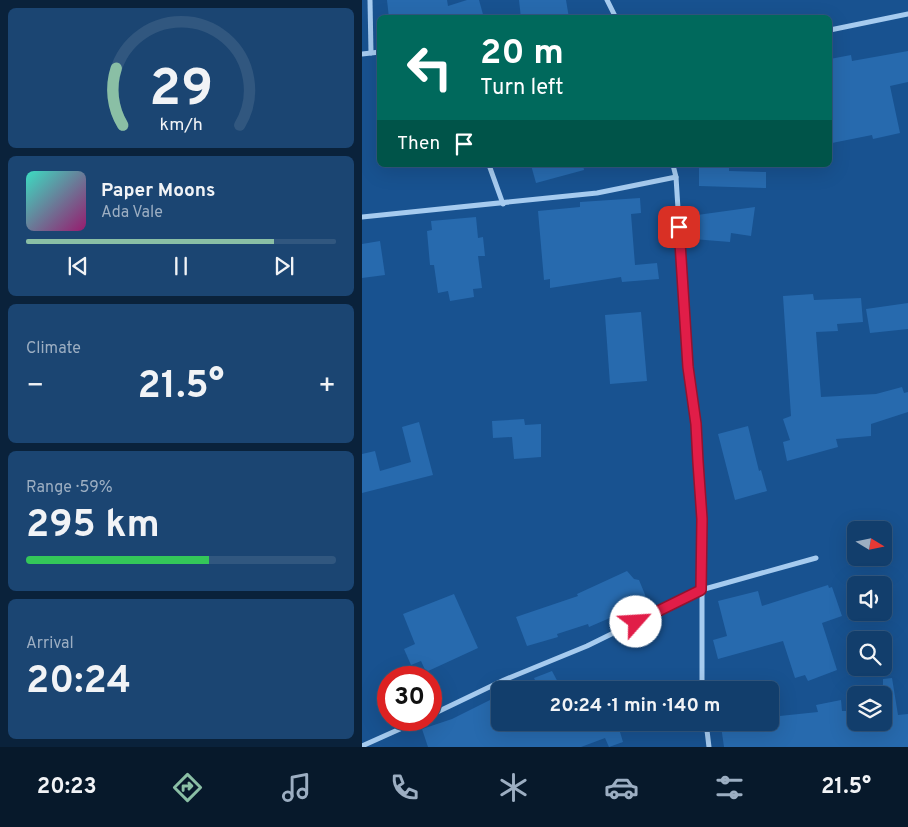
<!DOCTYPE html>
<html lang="en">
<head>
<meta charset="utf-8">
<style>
	:root { --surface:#123e6c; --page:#1b4572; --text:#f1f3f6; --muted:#9caec2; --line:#31577f; --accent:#8abfa5 }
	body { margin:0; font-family:Overpass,sans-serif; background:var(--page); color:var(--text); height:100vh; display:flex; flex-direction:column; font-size:19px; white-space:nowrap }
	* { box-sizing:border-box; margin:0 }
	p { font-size:16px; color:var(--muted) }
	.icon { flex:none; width:28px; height:28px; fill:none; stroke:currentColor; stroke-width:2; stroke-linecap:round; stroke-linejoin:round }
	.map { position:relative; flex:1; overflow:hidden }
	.panel { display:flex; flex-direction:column; gap:8px; padding:8px; background:#0a223b; width:362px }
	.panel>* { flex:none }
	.banner { position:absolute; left:15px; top:15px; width:455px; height:152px; border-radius:8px; box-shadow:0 5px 20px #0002,0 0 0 1px var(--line); background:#00695c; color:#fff; overflow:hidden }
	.needle { width:32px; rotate:100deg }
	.controls { position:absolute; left:485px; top:521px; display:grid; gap:10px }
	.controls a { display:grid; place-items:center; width:45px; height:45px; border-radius:8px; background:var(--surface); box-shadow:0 5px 20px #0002,0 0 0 1px var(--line); font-size:25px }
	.speed { position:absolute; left:15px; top:666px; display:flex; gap:10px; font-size:25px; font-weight:700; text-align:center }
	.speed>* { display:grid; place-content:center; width:65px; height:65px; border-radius:50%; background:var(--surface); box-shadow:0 5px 20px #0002,0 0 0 1px var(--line); line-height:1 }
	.speed .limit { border:8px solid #d22; background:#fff; color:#111 }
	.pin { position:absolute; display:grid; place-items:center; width:42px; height:42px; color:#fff; margin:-21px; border-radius:10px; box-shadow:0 2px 8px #0006 }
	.me { position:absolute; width:55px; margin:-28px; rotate:64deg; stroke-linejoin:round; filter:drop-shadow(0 0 4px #0008) }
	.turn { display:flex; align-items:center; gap:18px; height:105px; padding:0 20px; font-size:22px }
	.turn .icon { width:65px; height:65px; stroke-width:2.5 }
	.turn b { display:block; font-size:35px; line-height:42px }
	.then { display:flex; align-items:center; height:48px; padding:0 20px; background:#0003; gap:10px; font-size:19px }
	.big { font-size:38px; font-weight:700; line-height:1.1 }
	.panel .tile { flex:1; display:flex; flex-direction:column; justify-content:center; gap:8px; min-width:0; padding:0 18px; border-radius:8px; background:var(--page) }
	.panel .dial { align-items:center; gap:0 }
	.dial svg { height:130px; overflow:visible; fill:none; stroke:var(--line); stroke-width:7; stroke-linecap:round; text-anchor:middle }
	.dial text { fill:var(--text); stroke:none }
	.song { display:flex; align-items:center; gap:15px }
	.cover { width:60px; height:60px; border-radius:8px; background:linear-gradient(135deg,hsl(170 70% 55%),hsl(320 70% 35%)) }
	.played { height:5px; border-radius:2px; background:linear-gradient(90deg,var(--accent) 80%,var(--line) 80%) }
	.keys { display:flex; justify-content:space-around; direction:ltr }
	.heat { display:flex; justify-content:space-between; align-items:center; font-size:28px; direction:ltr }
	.charge { height:8px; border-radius:4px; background:linear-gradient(90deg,#34c759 59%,var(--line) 0) }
	.trip { position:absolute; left:129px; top:681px; width:288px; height:50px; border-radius:8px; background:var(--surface); box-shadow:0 5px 20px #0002,0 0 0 1px var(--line); font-weight:700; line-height:50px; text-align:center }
	.tabs { display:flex; height:80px; justify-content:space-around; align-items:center; background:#07192b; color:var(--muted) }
	.tabs .icon { width:35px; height:35px }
	.tabs .on { color:var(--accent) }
	.tabs b { font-size:22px; color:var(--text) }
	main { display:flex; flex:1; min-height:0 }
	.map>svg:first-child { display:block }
	.building { fill:#276aae }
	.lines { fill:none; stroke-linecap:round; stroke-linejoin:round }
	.street { stroke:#a6cbef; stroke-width:5 }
	.route-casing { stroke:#92132f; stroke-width:12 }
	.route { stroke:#e11d48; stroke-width:9 }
</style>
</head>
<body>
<main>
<section class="panel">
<div class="tile dial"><svg viewBox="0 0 100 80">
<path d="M14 69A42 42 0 1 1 86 69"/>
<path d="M14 69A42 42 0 0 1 10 34" stroke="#8abfa5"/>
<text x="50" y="56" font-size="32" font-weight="700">29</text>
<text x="50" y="72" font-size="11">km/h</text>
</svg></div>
<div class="tile">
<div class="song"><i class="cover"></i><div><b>Paper Moons</b><p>Ada Vale</p></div></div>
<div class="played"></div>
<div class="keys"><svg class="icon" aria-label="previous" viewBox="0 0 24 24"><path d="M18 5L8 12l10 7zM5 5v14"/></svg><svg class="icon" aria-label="pause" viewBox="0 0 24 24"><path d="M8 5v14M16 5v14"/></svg><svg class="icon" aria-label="next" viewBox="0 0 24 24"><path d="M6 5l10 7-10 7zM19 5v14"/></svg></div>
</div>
<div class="tile"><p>Climate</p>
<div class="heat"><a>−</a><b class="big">21.5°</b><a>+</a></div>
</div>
<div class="tile"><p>Range · 59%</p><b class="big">295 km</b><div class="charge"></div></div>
<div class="tile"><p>Arrival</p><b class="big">20:24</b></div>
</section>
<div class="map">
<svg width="546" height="747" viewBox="0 0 546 747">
	<rect width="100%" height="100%" fill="#185290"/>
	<g class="building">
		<path d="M 25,0 L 85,0 L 86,6 L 105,0 L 117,0 L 122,18 L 27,18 Z"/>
		<path d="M 157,0 L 204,0 L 207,18 L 159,18 Z"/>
		<path d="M 546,51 L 546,82 L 528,86 L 538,133 L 511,139 L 510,135 L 470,143 L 468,130 L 468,59 L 489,55 L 490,61 Z"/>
		<path d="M 169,165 L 221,165 L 222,170 L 174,183 Z"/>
		<path d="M 337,165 L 367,165 L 367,171 L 404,172 L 404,188 L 337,186 Z"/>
		<path d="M 278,198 L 279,213 L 269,214 L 273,265 L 295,263 L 297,279 L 260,282 L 259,277 L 188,288 L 188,279 L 182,280 L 176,211 L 218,207 L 218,202 Z"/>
		<path d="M 393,207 L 389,236 L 369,233 L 368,242 L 331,239 L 328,216 Z"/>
		<path d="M 114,217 L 116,238 L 121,237 L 123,256 L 116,256 L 120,288 L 111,289 L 112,297 L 88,301 L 86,291 L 76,293 L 72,265 L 68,265 L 65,231 L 70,230 L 69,221 Z"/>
		<path d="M 18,241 L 23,275 L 0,278 L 0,244 Z"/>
		<path d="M 451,294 L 452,300 L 499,298 L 501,322 L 475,324 L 476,331 L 454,332 L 459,397 L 514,394 L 540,387 L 542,393 L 546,392 L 546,412 L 509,424 L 509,436 L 474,439 L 476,447 L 425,461 L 421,442 L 428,440 L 421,419 L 429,416 L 421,296 Z"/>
		<path d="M 546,303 L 546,329 L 508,333 L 504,309 Z"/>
		<path d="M 279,312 L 285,381 L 248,384 L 243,315 Z"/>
		<path d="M 162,419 L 163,425 L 179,424 L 179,457 L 152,459 L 150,437 L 131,438 L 130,421 Z"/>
		<path d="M 57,422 L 71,475 L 0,493 L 0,454 L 13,451 L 18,471 L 49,462 L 40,427 Z"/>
		<path d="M 386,426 L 397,471 L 399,470 L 405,491 L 373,500 L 356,434 Z"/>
		<path d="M 265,571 L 272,579 L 277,580 L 284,597 L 279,600 L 280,604 L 227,627 L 226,624 L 195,634 L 196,637 L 165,646 L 154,617 L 216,596 L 215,594 Z"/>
		<path d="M 466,585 L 467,588 L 470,587 L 480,616 L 460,623 L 475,670 L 446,681 L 443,675 L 433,678 L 421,641 L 356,659 L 351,640 L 365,636 L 356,601 L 396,591 L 400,606 Z"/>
		<path d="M 92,594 L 116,648 L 64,672 L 59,661 L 49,665 L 42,649 L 53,644 L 41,614 Z"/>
		<path d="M 190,671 L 200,690 L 178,690 L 172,678 Z"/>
		<path d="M 530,678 L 536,715 L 546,714 L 546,747 L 362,747 L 359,726 L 379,722 L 408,722 L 408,717 L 456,712 L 454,705 L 479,700 L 480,711 L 485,711 L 487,722 L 521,722 L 521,679 Z"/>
		<path d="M 130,699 L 132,704 L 138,701 L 138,722 L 144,722 L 147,728 L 158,722 L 279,724 L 258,732 L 261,742 L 247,747 L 243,738 L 219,747 L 66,747 L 60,729 L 90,719 Z"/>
	</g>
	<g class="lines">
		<g class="street">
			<path d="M 8,0 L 9,53"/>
			<path d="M 245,0 L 254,18"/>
			<path d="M 468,30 L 546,14"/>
			<path d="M 0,54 L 18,52"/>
			<path d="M 127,165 L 141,204"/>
			<path d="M 311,165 L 314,177 L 326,367 L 334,424 L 340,519 L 340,690"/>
			<path d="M 0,217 L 235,193 L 314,177"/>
			<path d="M 69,715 L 142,680 L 225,646 L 339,590 L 454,558"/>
			<path d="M 344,722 L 347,747"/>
			<path d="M 0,746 L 58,720"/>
		</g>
	</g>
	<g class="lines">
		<g class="route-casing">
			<path id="route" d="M 274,622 L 339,590 L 340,519 L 336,462 L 334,424 L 326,367 L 317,227"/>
		</g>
		<use href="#route" class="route"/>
	</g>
</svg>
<div class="controls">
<a><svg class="needle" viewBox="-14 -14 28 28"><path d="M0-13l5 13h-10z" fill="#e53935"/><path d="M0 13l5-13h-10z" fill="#9caec2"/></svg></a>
<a><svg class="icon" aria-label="sound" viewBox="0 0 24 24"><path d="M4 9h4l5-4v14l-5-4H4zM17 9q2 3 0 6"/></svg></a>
<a><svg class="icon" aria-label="search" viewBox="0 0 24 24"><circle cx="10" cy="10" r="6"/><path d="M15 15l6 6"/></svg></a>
<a><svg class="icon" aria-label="layers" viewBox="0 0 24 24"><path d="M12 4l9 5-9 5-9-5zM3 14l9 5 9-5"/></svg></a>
</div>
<div class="speed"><div class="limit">30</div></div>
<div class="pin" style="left:317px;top:227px;background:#d93025"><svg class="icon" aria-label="arrive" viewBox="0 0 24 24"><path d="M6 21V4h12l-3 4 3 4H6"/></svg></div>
<svg class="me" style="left:274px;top:622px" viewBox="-20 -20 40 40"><circle r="19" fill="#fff"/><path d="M0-13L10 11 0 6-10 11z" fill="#e11d48"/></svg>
<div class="trip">20:24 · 1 min · 140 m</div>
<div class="banner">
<div class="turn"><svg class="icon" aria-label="left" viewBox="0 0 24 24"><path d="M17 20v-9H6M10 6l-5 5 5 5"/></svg><div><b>20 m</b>Turn left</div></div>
<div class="then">Then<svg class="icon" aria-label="arrive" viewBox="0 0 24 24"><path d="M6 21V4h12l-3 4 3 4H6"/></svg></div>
</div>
</div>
</main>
<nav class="tabs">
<b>20:23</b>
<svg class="icon on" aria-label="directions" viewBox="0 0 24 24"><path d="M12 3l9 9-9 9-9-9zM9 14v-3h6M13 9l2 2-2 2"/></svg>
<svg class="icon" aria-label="music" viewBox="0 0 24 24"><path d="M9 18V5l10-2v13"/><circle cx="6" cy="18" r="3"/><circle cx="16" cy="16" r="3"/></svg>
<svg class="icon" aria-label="phone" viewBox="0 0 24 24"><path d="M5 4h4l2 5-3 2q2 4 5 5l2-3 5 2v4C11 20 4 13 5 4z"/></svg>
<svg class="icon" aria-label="climate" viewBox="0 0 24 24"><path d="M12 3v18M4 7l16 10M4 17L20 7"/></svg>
<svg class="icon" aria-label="car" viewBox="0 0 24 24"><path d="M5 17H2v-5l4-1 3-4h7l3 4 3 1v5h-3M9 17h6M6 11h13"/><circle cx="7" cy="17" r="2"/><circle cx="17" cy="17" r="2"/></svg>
<svg class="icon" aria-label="filters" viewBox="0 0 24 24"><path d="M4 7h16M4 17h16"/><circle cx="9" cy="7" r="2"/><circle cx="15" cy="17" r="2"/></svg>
<b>21.5°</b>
</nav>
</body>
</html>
